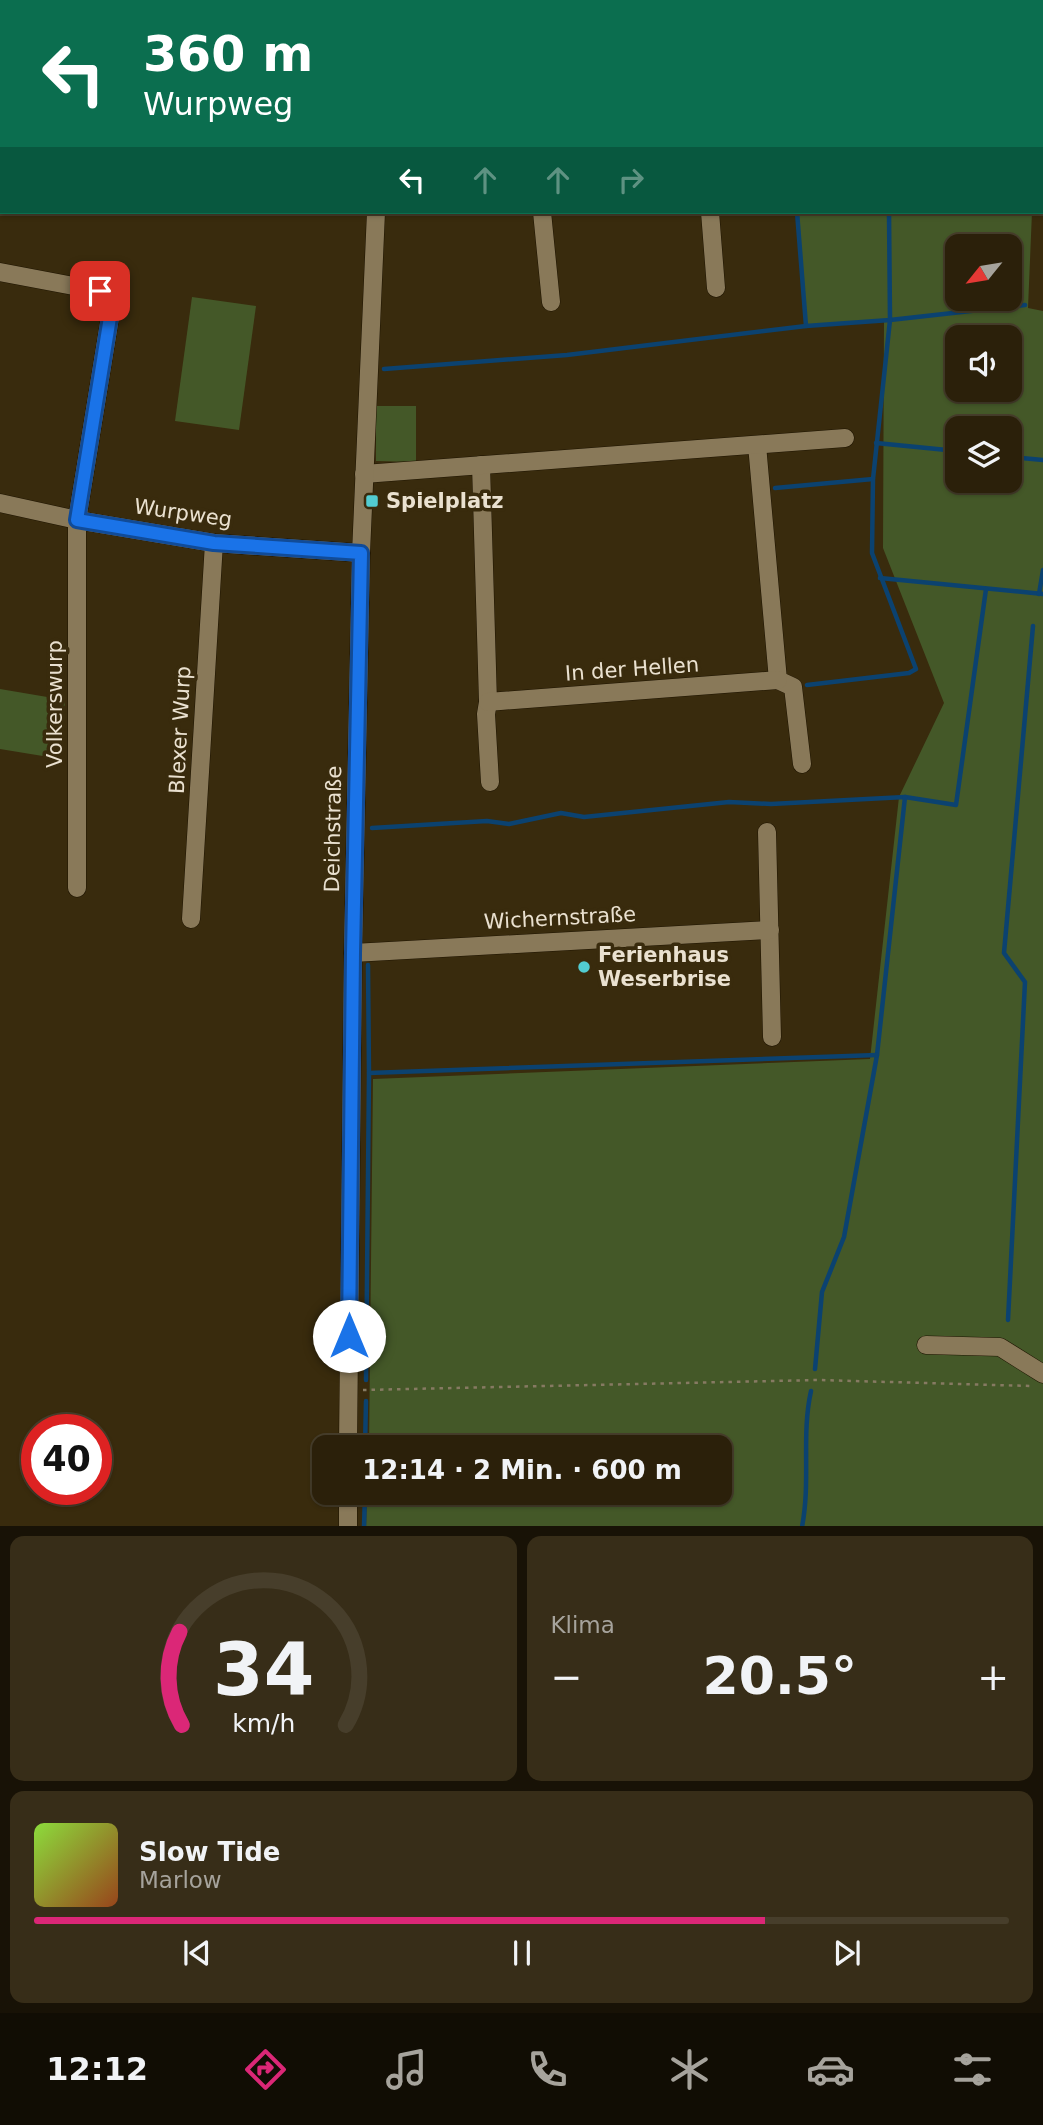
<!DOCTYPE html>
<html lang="de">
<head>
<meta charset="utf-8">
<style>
	:root { --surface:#2b200a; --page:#372d18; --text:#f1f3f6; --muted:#a6a39c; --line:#473e2b; --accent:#db2777 }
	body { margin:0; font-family:"DejaVu Sans",sans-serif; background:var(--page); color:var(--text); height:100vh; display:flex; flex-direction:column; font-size:26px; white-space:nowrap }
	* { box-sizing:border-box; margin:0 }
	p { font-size:23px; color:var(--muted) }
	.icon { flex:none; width:38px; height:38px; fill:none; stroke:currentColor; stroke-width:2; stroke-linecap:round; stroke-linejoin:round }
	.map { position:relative; height:1526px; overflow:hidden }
	.drawer { display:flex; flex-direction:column; gap:10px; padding:10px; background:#181206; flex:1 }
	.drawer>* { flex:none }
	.top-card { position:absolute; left:0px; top:0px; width:1043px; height:214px; box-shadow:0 2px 5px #0004,0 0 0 2px var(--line); background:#0b6e4f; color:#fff; overflow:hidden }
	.needle { width:46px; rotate:240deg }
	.buttons { position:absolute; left:945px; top:234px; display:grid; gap:14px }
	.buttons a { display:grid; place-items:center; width:77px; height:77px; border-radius:14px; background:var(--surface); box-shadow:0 2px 5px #0004,0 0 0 2px var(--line); font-size:35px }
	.speed { position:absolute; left:21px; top:1414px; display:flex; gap:14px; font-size:35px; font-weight:700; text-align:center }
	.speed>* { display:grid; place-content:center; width:91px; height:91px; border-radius:50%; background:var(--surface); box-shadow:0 2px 5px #0004,0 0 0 2px var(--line); line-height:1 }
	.speed .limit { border:10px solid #d22; background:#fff; color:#111 }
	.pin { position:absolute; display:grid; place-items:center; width:60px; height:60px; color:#fff; margin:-30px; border-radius:14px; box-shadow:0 4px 10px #0006 }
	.me { position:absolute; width:77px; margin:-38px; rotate:0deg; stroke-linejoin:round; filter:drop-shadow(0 0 5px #0008) }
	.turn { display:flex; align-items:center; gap:24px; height:147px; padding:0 28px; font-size:32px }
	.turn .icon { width:91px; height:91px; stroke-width:2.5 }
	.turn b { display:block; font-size:49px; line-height:60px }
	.lanes { display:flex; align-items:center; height:66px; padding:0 28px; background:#0003; justify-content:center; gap:35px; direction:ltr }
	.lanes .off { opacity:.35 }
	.big { font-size:52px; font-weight:700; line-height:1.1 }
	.drawer .card { flex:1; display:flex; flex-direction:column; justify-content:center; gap:10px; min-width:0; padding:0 24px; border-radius:14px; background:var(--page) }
	.drawer .dial { align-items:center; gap:0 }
	.dial svg { height:182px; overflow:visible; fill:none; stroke:var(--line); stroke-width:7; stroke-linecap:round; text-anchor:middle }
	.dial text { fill:var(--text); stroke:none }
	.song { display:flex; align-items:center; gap:21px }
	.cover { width:84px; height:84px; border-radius:10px; background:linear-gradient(135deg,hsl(90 70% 55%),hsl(20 70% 35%)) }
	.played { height:7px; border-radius:4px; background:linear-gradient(90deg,var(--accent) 75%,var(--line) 75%) }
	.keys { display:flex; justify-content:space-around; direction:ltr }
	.heat { display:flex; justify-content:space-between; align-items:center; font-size:38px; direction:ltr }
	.drawer .tiles { flex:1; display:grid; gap:10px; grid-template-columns:1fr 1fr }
	.card:last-child { grid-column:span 2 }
	.trip { position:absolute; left:312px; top:1435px; width:420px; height:70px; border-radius:14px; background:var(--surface); box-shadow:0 2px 5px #0004,0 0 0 2px var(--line); font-weight:700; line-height:70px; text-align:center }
	.tab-bar { display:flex; height:112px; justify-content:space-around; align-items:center; background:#110d04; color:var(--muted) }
	.tab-bar .icon { width:49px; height:49px }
	.tab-bar .selected { color:var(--accent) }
	.tab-bar b { font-size:32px; color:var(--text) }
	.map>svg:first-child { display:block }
	.green { fill:#445828; fill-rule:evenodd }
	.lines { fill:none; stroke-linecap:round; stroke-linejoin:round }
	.stream { stroke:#0b4270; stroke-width:4.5 }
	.minor-casing { stroke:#1e1401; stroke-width:19 }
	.path { stroke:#867a62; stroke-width:2.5; stroke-dasharray:3.5 5; stroke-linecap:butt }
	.minor { stroke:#897959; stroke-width:18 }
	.route-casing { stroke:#114b97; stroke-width:18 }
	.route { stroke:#1a73e8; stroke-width:12 }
	.poi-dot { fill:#52ccd1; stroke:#392b0d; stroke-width:2.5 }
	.labels { text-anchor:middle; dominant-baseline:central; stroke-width:7; stroke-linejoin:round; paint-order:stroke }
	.poi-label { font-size:21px; font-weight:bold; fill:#eae1d0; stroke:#392b0d; text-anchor:start }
	.street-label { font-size:21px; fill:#eae1d0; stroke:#392b0d }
</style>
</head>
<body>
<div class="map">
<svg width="1043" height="1527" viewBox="0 0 1043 1527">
	<rect width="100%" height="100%" fill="#392b0d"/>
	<g class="green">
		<path d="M 0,0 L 258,0 L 2,2 L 2,152 Z"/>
		<path d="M 797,212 L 1032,212 L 1028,308 L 1043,311 L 1043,1526 L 366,1527 L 367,1493 L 719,1493 L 719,1447 L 369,1447 L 373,1079 L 870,1059 L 899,797 L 944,703 L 883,548 L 884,322 L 806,326 ZM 957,247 L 1010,247 L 1010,299 L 957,299 ZM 957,338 L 1010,338 L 1010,390 L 957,390 ZM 957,429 L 1010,429 L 1010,481 L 957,481 Z"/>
		<path d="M 192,297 L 256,306 L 239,430 L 175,421 Z"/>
		<path d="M 376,406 L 416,406 L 416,462 L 376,461 Z"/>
		<path d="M 0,689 L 65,700 L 61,759 L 0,749 Z"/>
	</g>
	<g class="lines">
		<g class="stream">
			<path d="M 741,0 L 741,2"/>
			<path d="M 863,0 L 863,2"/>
			<path d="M 797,212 L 806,326"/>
			<path d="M 384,369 L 567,355 L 806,326 L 890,320 L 1025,305"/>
			<path d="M 876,443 L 957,451"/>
			<path d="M 1010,457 L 1043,460"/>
			<path d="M 775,488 L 873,479"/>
			<path d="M 880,578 L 1043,594"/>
			<path d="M 1039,594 L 1043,570"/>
			<path d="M 807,685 L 909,673 L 916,669 L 872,553 L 873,479 L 890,320 L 889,212"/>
			<path d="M 372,828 L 487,821 L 509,824 L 561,813 L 584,817 L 729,802 L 771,804 L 905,797 L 956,805 L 986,589"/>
			<path d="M 368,965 L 369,1073"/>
			<path d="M 1008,1320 L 1025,982 L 1004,953 L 1033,626"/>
			<path d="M 815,1369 L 822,1292 L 844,1237 L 877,1055 L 905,797"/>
			<path d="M 366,1380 L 369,1073 L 877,1055"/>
			<path d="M 365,1447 L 366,1401"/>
			<path d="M 364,1527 L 365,1493"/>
			<path d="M 802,1527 C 811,1480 801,1436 811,1391"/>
		</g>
		<g class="minor-casing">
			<g id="minor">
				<path d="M 640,0 L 640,2"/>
				<path d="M 388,2 L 388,0"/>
				<path d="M 542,212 L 551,302"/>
				<path d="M 710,212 L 716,288"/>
				<path d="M 0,272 L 100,291 L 112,305 L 77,520 L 77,888"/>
				<path d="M 757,445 L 778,680 L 793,687 L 802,764"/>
				<path d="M 481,465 L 488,702 L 486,714 L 490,782"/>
				<path d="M 364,474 L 845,438"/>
				<path d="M 0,503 L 77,520 L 214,543 L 361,553"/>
				<path d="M 488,702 L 778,680"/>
				<path d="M 767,832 L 772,1037"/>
				<path d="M 191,919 L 214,543"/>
				<path d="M 353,953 L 770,930"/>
				<path d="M 926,1345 L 1000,1347 L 1043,1374"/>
				<path d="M 348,1447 L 353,953 L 361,553 L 376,212"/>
				<path d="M 348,1527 L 348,1493"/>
			</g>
		</g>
		<path class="path" d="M 363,1390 L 818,1380 L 1031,1386"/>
		<use href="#minor" class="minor"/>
	</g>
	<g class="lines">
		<g class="route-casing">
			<path id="route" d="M 100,291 L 112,305 L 77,520 L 214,543 L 361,553 L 353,953 L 349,1336"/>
		</g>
		<use href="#route" class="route"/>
	</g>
	<g class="poi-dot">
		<rect x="365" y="494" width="14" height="14" rx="3.5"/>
		<circle cx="584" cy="967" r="7"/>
	</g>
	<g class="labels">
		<g class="poi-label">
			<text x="386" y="501">Spielplatz</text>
			<text x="598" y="955">Ferienhaus<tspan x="598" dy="24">Weserbrise</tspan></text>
		</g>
		<g class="street-label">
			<text transform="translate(183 513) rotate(8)">Wurpweg</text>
			<text transform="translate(632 669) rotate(-4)">In der Hellen</text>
			<text transform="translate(55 704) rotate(-90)">Volkerswurp</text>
			<text transform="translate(180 730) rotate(-87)">Blexer Wurp</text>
			<text transform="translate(333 829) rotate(-89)">Deichstraße</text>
			<text transform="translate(560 918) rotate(-3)">Wichernstraße</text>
		</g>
	</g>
</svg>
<div class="buttons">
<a><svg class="needle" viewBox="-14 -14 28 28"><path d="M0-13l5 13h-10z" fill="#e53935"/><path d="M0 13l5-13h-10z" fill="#a6a39c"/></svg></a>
<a><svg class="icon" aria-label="sound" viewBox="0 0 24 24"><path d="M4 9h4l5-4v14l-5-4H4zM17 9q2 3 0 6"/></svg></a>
<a><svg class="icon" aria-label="layers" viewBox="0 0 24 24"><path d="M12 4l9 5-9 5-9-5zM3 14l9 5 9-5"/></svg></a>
</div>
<div class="speed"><div class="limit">40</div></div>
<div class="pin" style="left:100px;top:291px;background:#d93025"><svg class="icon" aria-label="arrive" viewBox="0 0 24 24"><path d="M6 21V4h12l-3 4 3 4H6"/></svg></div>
<svg class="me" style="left:349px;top:1336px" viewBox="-20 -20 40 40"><circle r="19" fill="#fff"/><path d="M0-13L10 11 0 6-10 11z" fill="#1a73e8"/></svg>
<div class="trip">12:14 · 2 Min. · 600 m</div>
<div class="top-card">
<div class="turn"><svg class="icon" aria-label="left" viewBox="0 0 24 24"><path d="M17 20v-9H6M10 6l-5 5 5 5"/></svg><div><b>360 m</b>Wurpweg</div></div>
<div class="lanes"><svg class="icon" aria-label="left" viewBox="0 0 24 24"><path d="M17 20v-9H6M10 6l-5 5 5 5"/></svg><svg class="icon off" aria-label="ahead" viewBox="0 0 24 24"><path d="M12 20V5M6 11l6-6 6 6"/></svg><svg class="icon off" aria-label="ahead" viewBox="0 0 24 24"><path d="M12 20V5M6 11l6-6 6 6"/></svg><svg class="icon off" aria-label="right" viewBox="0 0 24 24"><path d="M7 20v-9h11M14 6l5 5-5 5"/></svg></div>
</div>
</div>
<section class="drawer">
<div class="tiles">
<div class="card dial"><svg viewBox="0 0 100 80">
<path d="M14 69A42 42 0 1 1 86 69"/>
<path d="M14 69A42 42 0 0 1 13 28" stroke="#db2777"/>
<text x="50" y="56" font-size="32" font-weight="700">34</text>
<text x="50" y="72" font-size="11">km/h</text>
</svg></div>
<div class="card"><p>Klima</p>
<div class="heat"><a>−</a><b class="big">20.5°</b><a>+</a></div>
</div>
<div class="card">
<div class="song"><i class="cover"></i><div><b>Slow Tide</b><p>Marlow</p></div></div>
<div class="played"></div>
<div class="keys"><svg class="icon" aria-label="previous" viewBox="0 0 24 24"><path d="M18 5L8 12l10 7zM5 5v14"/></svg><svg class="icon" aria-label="pause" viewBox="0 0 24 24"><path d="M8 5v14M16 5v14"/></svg><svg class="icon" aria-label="next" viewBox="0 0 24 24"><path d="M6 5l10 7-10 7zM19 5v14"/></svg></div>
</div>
</div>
</section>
<nav class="tab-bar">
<b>12:12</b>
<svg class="icon selected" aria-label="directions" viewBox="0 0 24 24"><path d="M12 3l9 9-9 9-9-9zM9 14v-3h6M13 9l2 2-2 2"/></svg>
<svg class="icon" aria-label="music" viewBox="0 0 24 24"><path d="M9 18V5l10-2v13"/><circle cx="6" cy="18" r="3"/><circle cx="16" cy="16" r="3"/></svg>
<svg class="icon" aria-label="phone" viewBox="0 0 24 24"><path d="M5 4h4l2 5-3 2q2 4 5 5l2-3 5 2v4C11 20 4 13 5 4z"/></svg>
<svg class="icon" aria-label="climate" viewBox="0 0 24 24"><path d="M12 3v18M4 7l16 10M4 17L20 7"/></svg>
<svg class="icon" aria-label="car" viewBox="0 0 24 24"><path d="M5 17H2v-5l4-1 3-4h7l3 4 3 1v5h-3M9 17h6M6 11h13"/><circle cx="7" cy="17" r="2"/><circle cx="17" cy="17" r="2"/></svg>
<svg class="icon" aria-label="filters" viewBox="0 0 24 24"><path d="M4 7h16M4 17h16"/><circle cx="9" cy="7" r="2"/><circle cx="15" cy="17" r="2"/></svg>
</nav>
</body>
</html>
